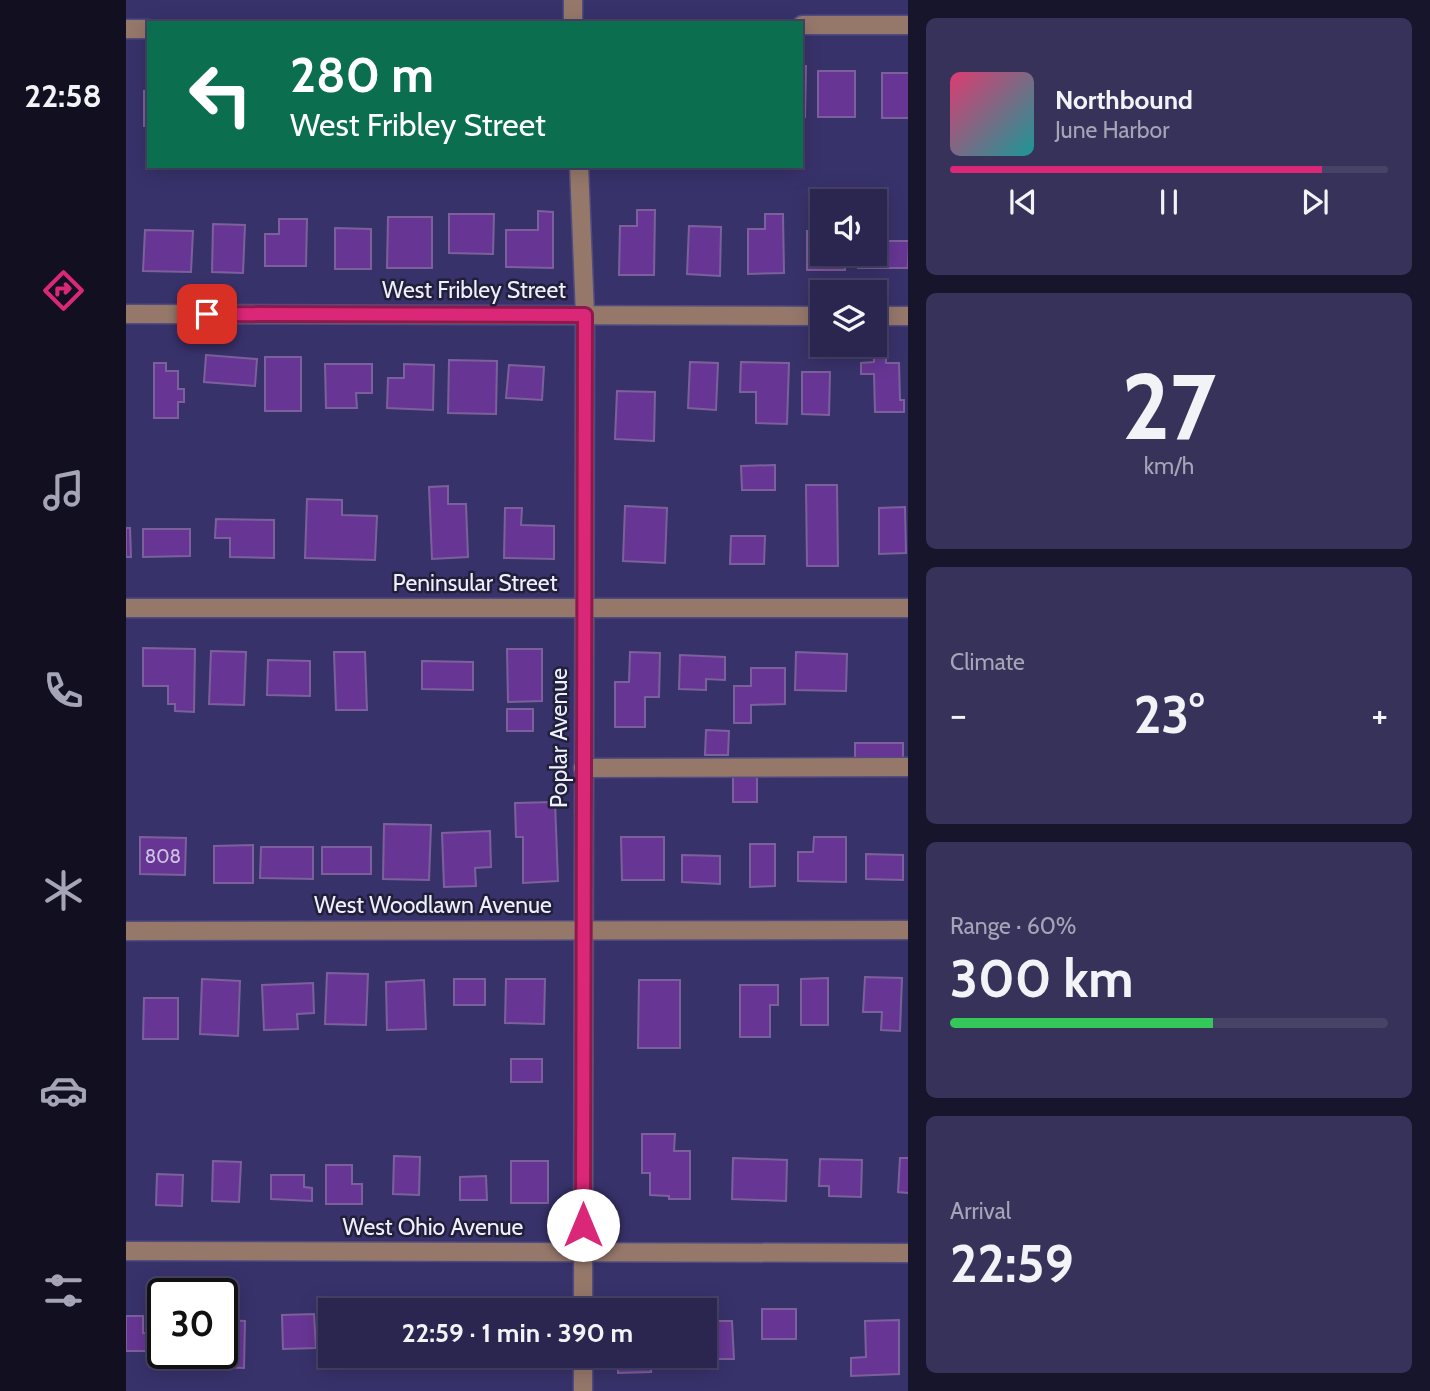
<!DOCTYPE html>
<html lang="en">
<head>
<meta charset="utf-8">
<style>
	:root { --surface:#2a2650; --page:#36325a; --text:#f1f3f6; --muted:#a5a5b7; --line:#464367; --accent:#db2777 }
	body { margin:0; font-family:Cabin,sans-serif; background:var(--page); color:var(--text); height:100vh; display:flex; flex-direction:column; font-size:26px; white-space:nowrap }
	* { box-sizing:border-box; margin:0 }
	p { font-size:23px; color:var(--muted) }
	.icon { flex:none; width:38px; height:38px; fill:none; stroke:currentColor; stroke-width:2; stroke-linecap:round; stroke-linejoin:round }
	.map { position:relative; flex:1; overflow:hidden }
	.details { display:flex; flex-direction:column; gap:18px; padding:18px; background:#17152c; width:522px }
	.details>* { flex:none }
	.banner { position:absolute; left:21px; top:21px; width:656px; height:147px; border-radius:0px; box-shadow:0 4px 18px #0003,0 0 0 2px var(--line); background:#0b6e4f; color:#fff; overflow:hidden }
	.controls { position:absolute; left:684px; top:189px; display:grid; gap:14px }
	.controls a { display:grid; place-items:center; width:77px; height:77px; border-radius:0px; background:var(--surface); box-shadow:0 4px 18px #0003,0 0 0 2px var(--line); font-size:35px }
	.speed { position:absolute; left:21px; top:1278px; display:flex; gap:14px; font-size:35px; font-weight:700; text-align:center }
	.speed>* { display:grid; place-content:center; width:91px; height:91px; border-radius:50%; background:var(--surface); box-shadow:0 4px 18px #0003,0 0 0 2px var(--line); line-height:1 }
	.speed .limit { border:4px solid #111; border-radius:10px; background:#fff; color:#111 }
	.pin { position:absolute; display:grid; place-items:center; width:60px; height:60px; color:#fff; margin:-30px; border-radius:14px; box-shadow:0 4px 10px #0006 }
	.me { position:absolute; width:77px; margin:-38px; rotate:0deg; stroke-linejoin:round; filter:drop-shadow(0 0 5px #0008) }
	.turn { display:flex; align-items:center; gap:24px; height:147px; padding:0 28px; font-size:32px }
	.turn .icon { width:91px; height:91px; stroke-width:2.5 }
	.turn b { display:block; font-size:49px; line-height:60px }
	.big { font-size:52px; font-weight:700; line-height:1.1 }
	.details .widget { flex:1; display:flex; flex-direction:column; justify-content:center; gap:10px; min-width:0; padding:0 24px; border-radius:10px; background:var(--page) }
	.details .dial { align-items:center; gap:0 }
	.dial b { font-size:91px; line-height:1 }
	.song { display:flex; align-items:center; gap:21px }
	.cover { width:84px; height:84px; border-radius:10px; background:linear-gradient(135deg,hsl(340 70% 55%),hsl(180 70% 35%)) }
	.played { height:7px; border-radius:4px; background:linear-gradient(90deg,var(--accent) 85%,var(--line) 85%) }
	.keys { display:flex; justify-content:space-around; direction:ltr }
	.heat { display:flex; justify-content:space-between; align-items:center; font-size:38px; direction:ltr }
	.charge { height:10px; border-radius:5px; background:linear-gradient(90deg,#34c759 60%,var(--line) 0) }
	.trip { position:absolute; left:192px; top:1298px; width:399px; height:70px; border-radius:0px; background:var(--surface); box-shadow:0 4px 18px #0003,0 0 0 2px var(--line); font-weight:700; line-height:70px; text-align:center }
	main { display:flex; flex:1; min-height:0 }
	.tab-bar { display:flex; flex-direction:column; width:126px; justify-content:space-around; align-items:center; background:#110f20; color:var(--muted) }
	.tab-bar .icon { width:49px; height:49px }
	.tab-bar .on { color:var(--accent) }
	.tab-bar b { font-size:32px; color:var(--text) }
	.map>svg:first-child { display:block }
	.building { fill:#673694; stroke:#7c609b; stroke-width:2 }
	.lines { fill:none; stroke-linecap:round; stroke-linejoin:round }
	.minor-casing { stroke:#514c7f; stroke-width:21 }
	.minor { stroke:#96786b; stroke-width:18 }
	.route-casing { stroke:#8e194d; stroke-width:18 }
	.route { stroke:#db2777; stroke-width:12 }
	.labels { text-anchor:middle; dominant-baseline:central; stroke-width:5; stroke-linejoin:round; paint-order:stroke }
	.number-label { font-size:19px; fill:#ccc1e3 }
	.street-label { font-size:23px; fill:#eeeffd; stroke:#211f39 }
</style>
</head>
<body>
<main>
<nav class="tab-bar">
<b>22:58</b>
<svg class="icon on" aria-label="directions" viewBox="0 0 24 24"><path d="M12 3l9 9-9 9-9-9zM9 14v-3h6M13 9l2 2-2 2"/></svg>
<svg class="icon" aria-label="music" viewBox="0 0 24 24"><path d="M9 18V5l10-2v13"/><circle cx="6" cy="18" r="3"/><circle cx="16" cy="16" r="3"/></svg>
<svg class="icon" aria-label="phone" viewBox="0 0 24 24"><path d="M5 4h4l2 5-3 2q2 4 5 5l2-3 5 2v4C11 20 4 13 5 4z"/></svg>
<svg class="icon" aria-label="climate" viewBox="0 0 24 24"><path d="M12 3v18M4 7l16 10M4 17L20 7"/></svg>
<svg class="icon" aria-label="car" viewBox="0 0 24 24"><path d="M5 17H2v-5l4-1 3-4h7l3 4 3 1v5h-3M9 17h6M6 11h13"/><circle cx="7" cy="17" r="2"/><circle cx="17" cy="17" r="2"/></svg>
<svg class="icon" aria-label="filters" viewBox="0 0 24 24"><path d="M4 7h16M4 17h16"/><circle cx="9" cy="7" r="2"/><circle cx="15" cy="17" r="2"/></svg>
</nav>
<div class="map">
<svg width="783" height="1391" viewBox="0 0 783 1391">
	<rect width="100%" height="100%" fill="#38326b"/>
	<g class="building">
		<path d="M 676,66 L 680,66 L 679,117 L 676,117 Z"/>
		<rect x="692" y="71" width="37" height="46"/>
		<rect x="756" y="73" width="27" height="45"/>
		<rect x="18" y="91" width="5" height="35"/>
		<path d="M 511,210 L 529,210 L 528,275 L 493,275 L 494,226 L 511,226 Z"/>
		<path d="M 412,211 L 427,212 L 427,268 L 380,267 L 380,230 L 412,230 Z"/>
		<path d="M 323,214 L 368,214 L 367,254 L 323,253 Z"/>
		<path d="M 639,214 L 657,214 L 658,273 L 622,274 L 622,229 L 639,229 Z"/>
		<path d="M 262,217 L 306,217 L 306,268 L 261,268 Z"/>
		<path d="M 153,219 L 181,219 L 180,266 L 139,266 L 139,234 L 153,234 Z"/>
		<path d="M 87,224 L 119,225 L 117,273 L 86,272 Z"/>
		<path d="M 563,226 L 595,227 L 594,276 L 561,274 Z"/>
		<path d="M 209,228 L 245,229 L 245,269 L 209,269 Z"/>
		<path d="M 19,230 L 67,231 L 65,272 L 17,271 Z"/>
		<path d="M 681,231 L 696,231 L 696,254 L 719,254 L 719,270 L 681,270 Z"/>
		<path d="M 749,241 L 783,241 L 782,268 L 732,268 L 733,254 L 749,254 Z"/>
		<path d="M 80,355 L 131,359 L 129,386 L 78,382 Z"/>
		<rect x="139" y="357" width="36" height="54"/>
		<path d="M 748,358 L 760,358 L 760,363 L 773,363 L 774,400 L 778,400 L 778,412 L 749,412 L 748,374 L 735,374 L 735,363 L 748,362 Z"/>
		<path d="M 323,360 L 371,361 L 370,414 L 322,413 Z"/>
		<path d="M 564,362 L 592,363 L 590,410 L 562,408 Z"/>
		<path d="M 615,362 L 663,363 L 661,424 L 630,423 L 630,392 L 614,392 Z"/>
		<path d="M 28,363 L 40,363 L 40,371 L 52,371 L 52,389 L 58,389 L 58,402 L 52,402 L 52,418 L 28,418 Z"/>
		<path d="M 199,364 L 246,364 L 246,393 L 230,393 L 231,408 L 200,408 Z"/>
		<path d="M 278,364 L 308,365 L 307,410 L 261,408 L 262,378 L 278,378 Z"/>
		<path d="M 383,365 L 418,367 L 416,400 L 380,398 Z"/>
		<path d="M 676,372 L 704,372 L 703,415 L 676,414 Z"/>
		<path d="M 491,391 L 529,392 L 528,441 L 489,439 Z"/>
		<path d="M 649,465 L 649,490 L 616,490 L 615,466 Z"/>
		<path d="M 680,485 L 711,485 L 712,566 L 681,566 Z"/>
		<path d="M 322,486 L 322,504 L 340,504 L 342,557 L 306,559 L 303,487 Z"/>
		<path d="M 181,499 L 216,500 L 216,515 L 251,516 L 249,560 L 179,558 Z"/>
		<path d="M 499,506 L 541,508 L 539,563 L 497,561 Z"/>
		<path d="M 779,507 L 780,553 L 753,554 L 753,508 Z"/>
		<path d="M 379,508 L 396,508 L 395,525 L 428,526 L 428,559 L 378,558 Z"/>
		<path d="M 90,519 L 148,520 L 148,558 L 104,557 L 104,538 L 89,538 Z"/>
		<path d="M 0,528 L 4,528 L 5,557 L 0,557 Z"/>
		<path d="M 17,529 L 64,529 L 64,556 L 17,557 Z"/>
		<path d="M 605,536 L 639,536 L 638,564 L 604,564 Z"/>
		<path d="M 17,648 L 69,649 L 68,712 L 49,711 L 49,704 L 42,704 L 42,686 L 17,686 Z"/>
		<path d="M 381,649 L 416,649 L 416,701 L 382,702 Z"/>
		<path d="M 85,651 L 120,652 L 118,705 L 83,704 Z"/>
		<path d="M 208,652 L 239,652 L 241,710 L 210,710 Z"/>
		<path d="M 504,652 L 534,653 L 533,697 L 519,697 L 519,727 L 489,727 L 489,682 L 503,682 Z"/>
		<path d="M 670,652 L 721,654 L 720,691 L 669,690 Z"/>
		<path d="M 554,655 L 599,657 L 599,680 L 580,679 L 580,690 L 553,689 Z"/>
		<path d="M 142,660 L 184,661 L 184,696 L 141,695 Z"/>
		<path d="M 296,661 L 347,662 L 347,690 L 296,689 Z"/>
		<path d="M 625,668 L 659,668 L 659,704 L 625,705 L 625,723 L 608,723 L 608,686 L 625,686 Z"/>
		<rect x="381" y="709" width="26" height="22"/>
		<path d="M 580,730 L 603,731 L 602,755 L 579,755 Z"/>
		<path d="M 729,743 L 777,743 L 777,760 L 729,761 Z"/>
		<rect x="607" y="777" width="24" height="25"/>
		<path d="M 429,802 L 432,881 L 397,883 L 397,837 L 390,837 L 389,803 Z"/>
		<path d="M 258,824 L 305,825 L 303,880 L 257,879 Z"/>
		<path d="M 364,831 L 365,867 L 349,868 L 350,886 L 318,887 L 316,833 Z"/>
		<path d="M 14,837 L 60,838 L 59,875 L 14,874 Z"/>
		<path d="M 495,837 L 538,837 L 538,880 L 496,880 Z"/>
		<path d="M 688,837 L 720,837 L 720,882 L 672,881 L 672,852 L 687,852 Z"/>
		<path d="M 624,844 L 649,844 L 649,886 L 624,887 Z"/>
		<path d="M 127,845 L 127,883 L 88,883 L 88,846 Z"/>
		<path d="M 135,847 L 187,847 L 187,879 L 134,878 Z"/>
		<rect x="196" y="847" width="49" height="27"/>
		<path d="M 740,854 L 777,855 L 777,880 L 740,879 Z"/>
		<path d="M 556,855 L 594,856 L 594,884 L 556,882 Z"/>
		<path d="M 201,973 L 242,974 L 240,1025 L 199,1024 Z"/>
		<path d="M 739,977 L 776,978 L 774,1031 L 755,1030 L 756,1012 L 737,1012 Z"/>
		<path d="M 702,978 L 702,1025 L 675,1025 L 675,979 Z"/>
		<path d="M 76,979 L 114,981 L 112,1036 L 74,1034 Z"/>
		<rect x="328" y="979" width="31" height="26"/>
		<path d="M 380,979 L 419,979 L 418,1024 L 379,1023 Z"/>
		<path d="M 298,980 L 300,1029 L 261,1030 L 260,982 Z"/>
		<path d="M 513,980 L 554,980 L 554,1048 L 512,1048 Z"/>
		<path d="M 187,983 L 188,1013 L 171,1014 L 172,1029 L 138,1030 L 136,985 Z"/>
		<path d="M 614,985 L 652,985 L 652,1005 L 644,1005 L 644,1037 L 614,1037 Z"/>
		<path d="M 18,998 L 52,998 L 52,1039 L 17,1039 Z"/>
		<rect x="385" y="1059" width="31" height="23"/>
		<path d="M 516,1134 L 549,1134 L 548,1151 L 564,1151 L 564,1199 L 543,1199 L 543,1196 L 524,1195 L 524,1173 L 516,1173 Z"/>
		<path d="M 268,1156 L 294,1157 L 293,1195 L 267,1194 Z"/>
		<path d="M 607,1158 L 661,1160 L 660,1201 L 606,1199 Z"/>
		<path d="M 774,1158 L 783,1158 L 783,1193 L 772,1192 Z"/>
		<path d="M 694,1159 L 736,1160 L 735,1197 L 703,1196 L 703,1186 L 693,1186 Z"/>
		<path d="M 87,1161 L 115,1162 L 113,1202 L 86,1201 Z"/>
		<rect x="385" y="1161" width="37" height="42"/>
		<path d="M 200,1165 L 226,1165 L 226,1184 L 236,1184 L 236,1204 L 200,1204 Z"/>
		<path d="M 31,1174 L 57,1175 L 56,1206 L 30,1205 Z"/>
		<path d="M 145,1175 L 178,1175 L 178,1187 L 186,1188 L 186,1201 L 145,1199 Z"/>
		<path d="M 360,1176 L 361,1200 L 334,1200 L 334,1177 Z"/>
		<rect x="636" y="1309" width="34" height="30"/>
		<path d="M 188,1314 L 190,1348 L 157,1349 L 156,1315 Z"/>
		<path d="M 0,1316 L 17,1316 L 17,1333 L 33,1334 L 33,1351 L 0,1351 Z"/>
		<path d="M 96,1320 L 119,1321 L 118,1368 L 54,1366 L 54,1353 L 96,1353 Z"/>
		<path d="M 773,1320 L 773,1374 L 725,1376 L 725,1358 L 740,1357 L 739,1321 Z"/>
		<path d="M 584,1321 L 606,1321 L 608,1359 L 586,1359 Z"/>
		<path d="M 317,1356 L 348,1356 L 349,1364 L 317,1365 Z"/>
		<path d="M 492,1356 L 525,1356 L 525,1372 L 492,1373 Z"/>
	</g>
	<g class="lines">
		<g class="minor-casing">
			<g id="minor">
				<path d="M 447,0 L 447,23"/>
				<path d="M 676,25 L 783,25"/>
				<path d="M 0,29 L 23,29"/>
				<path d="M 453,166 L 459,315 L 457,1311"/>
				<path d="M 0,314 L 696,316"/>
				<path d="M 749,316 L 783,316"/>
				<path d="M 0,608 L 783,608"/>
				<path d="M 457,768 L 783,767"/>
				<path d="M 0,931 L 783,930"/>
				<path d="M 0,1251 L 783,1253"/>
				<path d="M 457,1356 L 457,1391"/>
			</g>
		</g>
		<use href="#minor" class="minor"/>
	</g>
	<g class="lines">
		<g class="route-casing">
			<path id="route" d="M 81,314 L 459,315 L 457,1225"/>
		</g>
		<use href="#route" class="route"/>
	</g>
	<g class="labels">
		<g class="number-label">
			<text x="37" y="856">808</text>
		</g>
		<g class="street-label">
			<text x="348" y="290">West Fribley Street</text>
			<text x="349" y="583">Peninsular Street</text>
			<text transform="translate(433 738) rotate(-90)">Poplar Avenue</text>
			<text x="307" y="905">West Woodlawn Avenue</text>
			<text x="307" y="1227">West Ohio Avenue</text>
		</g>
	</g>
</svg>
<div class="controls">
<a><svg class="icon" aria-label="sound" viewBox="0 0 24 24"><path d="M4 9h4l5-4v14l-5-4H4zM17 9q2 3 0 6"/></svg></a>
<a><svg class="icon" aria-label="layers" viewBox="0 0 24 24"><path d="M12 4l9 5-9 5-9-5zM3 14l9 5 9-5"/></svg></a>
</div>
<div class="speed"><div class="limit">30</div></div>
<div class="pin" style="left:81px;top:314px;background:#d93025"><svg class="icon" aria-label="arrive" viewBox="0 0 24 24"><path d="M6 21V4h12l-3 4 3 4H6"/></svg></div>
<svg class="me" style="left:457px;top:1225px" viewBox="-20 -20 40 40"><circle r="19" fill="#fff"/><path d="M0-13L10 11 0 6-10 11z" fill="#db2777"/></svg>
<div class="trip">22:59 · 1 min · 390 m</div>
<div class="banner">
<div class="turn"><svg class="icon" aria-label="left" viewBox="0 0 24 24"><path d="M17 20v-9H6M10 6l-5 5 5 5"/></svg><div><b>280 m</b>West Fribley Street</div></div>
</div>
</div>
<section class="details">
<div class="widget">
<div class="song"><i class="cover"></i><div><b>Northbound</b><p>June Harbor</p></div></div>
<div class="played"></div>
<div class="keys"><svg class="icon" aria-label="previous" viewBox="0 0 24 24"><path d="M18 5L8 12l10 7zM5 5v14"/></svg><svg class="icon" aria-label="pause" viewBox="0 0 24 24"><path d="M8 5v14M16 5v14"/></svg><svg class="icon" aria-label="next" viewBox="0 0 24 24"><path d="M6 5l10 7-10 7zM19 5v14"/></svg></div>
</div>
<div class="widget dial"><b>27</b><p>km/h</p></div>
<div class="widget"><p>Climate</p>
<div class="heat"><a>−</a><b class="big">23°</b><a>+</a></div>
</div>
<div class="widget"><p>Range · 60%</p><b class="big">300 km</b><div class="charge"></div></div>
<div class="widget"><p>Arrival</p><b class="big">22:59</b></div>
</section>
</main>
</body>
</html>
